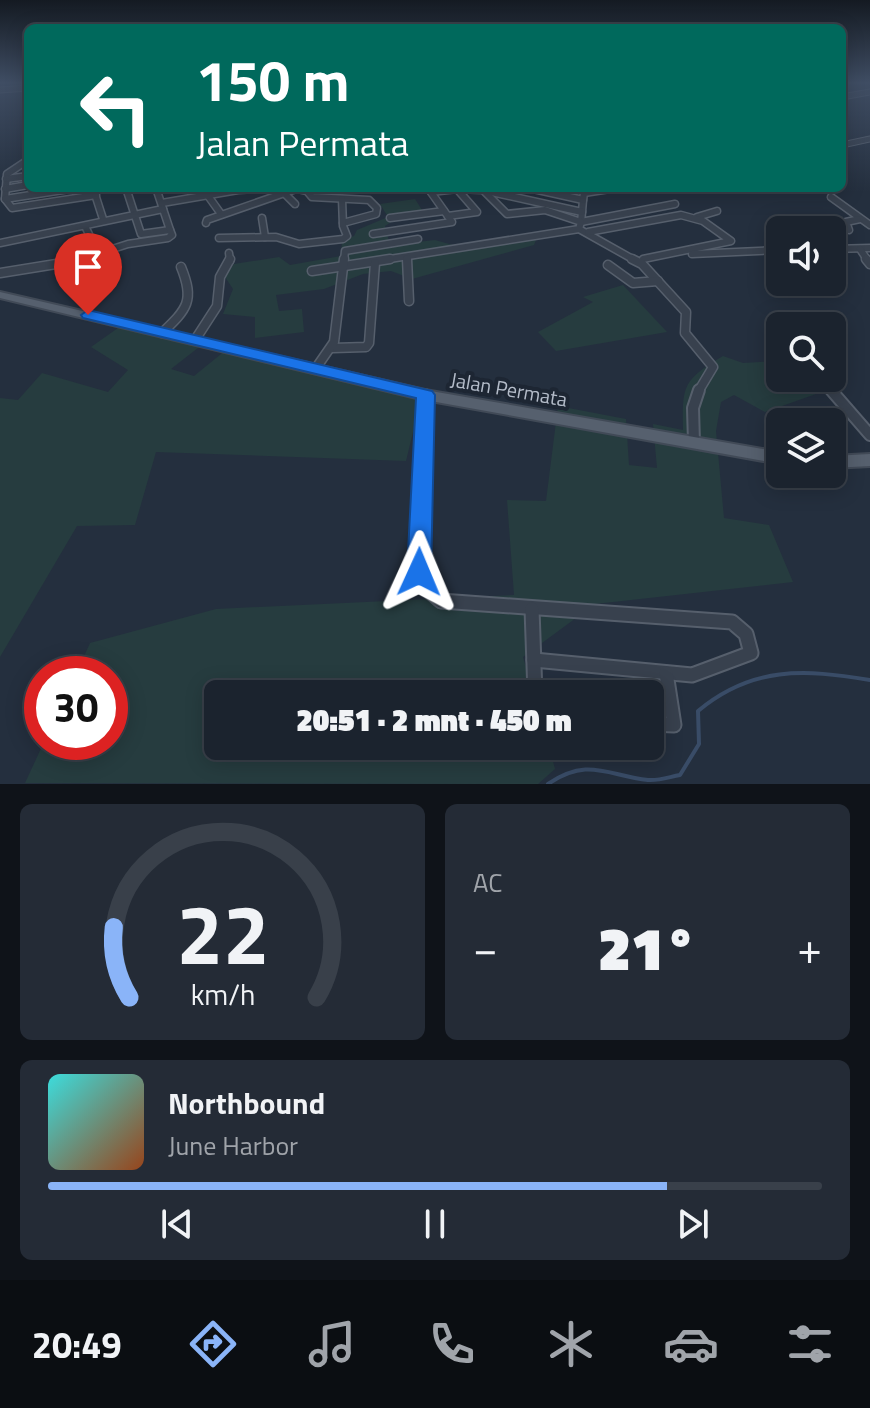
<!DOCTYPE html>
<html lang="id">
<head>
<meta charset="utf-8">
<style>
	:root { --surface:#1b232e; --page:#242b36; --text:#f1f3f6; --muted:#a0a4aa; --line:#39404a; --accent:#8ab4f8 }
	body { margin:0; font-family:"Titillium Web",sans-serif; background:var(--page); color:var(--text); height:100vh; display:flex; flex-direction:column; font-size:30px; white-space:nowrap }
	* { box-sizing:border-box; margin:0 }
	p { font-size:26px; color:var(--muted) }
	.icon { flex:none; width:44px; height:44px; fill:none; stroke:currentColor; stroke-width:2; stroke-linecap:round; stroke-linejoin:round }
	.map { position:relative; height:784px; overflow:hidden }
	.sheet { display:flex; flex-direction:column; gap:20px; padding:20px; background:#0f1319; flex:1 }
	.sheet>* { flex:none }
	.banner { position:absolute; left:24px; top:24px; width:822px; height:168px; border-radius:12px; box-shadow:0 4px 20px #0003,0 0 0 2px var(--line); background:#00695c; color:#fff; overflow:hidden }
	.fabs { position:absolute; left:766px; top:216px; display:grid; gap:16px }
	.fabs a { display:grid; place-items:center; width:80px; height:80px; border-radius:12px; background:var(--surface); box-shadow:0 4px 20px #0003,0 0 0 2px var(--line); font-size:40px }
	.speed { position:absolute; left:24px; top:656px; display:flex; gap:16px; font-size:40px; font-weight:700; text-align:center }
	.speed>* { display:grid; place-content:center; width:104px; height:104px; border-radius:50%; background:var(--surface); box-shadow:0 4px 20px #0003,0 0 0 2px var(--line); line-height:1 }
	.speed .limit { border:12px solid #d22; background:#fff; color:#111 }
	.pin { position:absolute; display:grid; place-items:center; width:68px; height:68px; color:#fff; margin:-82px -34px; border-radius:50% 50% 50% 0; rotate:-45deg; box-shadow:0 0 8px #0007 }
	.pin .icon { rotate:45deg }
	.me { position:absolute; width:88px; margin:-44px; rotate:1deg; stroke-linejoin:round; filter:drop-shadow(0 0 6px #0008) }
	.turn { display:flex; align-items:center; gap:28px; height:168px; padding:0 40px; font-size:36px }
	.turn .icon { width:104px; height:104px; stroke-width:2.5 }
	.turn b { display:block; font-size:56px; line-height:68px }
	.big { font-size:60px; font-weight:800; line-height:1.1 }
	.sheet .card { flex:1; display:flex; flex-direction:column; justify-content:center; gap:12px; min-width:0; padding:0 28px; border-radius:12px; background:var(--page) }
	.sheet .dial { align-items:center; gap:0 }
	.dial svg { height:208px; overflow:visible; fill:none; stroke:var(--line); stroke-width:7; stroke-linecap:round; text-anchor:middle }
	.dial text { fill:var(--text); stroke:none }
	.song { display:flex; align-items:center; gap:24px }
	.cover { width:96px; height:96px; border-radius:12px; background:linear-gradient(135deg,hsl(180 70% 55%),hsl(20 70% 35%)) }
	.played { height:8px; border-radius:4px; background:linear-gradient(90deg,var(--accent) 80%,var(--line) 80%) }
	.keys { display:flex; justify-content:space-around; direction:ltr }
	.heat { display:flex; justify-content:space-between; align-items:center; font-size:44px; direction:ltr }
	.sheet .tiles { flex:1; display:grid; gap:20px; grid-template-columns:1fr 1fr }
	.card:last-child { grid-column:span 2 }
	.trip { position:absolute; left:204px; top:680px; width:460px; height:80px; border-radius:12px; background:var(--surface); box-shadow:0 4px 20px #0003,0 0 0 2px var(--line); font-weight:800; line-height:80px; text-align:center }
	.tab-bar { display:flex; height:128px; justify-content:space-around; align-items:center; background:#0b0e12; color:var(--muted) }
	.tab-bar .icon { width:56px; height:56px }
	.tab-bar .selected { color:var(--accent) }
	.tab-bar b { font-size:36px; color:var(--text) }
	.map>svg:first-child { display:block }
	.green { fill:#263c3f }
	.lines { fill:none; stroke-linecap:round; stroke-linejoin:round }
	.stream { stroke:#394c67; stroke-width:4 }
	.street-far4-casing { stroke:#565f6c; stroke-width:7 }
	.street-far3-casing { stroke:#565f6c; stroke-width:9 }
	.street-far2-casing { stroke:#565f6c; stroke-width:11 }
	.street-far1-casing { stroke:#565f6c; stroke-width:14 }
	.street-casing { stroke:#565f6c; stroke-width:17 }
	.primary-casing { stroke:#414a57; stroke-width:4 }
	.street-far4 { stroke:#38414e; stroke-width:5 }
	.street-far3 { stroke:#38414e; stroke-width:6 }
	.street-far2 { stroke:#38414e; stroke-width:8 }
	.street-far1 { stroke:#38414e; stroke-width:10 }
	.street { stroke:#38414e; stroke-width:13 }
	.primary { fill:#56606e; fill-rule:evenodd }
	.route { fill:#1a73e8; stroke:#114b97; stroke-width:2 }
	.labels { text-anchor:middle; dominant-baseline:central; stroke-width:8; stroke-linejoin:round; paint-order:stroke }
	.street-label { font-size:20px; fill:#b4bcc9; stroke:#1d2633 }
</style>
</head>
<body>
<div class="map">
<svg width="870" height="784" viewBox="0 0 870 784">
	<rect width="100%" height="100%" fill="#242f3e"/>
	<g class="green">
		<path d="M 415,199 L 422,210 L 409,211 L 385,226 L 390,245 L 435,240 L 467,249 L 524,236 L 536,240 L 534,245 L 412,279 L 391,271 L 363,274 L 324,289 L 276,295 L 279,311 L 302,309 L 304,332 L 255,338 L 255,317 L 223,314 L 233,289 L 225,277 L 234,264 L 279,257 L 290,265 L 341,256 L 342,240 L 354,236 L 357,230 L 388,217 L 380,204 Z"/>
		<path d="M 623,285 L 667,332 L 556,351 L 538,332 L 593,302 L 583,297 Z"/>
		<path d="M 125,323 L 203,344 L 171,369 L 194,376 L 226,350 L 422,395 L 406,461 L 156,452 L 135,525 L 77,526 L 0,657 L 0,398 L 18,400 L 42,373 L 108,392 L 128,370 L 91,347 Z"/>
		<path d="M 723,356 L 743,363 L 780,361 L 780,378 L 822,378 L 833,388 L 765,412 L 734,395 L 721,402 L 716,431 L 724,518 L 769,525 L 793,582 L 595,604 L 523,657 L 534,694 L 218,694 L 218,746 L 549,746 L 555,769 L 538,784 L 25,783 L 44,742 L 110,742 L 110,674 L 76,674 L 90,643 L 216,609 L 514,595 L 507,500 L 546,501 L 558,406 L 626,419 L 629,465 L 657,468 L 653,424 L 683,430 C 682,385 683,380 723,356 Z"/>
	</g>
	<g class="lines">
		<path class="stream" d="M 548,784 C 588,757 606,775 648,780 C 659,781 669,777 680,775 L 699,744 L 698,711 C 752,666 804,669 870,680"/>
		<g class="street-far4-casing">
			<g id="street-far4">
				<path d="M 0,90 L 28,88"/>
				<path d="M 842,97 L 870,92"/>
				<path d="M 842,145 L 870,139"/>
			</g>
		</g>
		<g class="street-far3-casing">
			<g id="street-far3">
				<path d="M 28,160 L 7,174 L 5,199 L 12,208 L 96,195"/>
				<path d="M 6,179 L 28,176"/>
				<path d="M 93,188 L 103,219"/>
				<path d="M 126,188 L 141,234 L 170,230 L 156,188"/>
				<path d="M 208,188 L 206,193 L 221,214"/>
				<path d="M 294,188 L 307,191 L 312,197 L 369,200 L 377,208 L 376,214 L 343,223"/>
				<path d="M 529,188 L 583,200 L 582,212"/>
				<path d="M 5,189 L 28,185"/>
				<path d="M 487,191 L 582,212 L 581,222 L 675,204"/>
				<path d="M 431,192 L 457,189 L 477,212 L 448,216"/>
				<path d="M 284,193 L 295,204"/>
				<path d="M 831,197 L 870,225"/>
				<path d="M 5,199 L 76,188"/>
				<path d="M 583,200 L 584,193 L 616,188"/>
				<path d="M 162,203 L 238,190 L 274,188"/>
				<path d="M 697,217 L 717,211"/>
				<path d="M 262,218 L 265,237"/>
				<path d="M 390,218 L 444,211"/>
				<path d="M 206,223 L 207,220 L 296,189"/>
				<path d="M 85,226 L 94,245 L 85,250 L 86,259"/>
				<path d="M 579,229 L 636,261"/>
				<path d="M 849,230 L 846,222 L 860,219"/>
				<path d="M 588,232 L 681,215 L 703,221 L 731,241 L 643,259"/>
				<path d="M 373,234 L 452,222 L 428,188"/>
				<path d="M 219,238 L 276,237 L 299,244 L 343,239 L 347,236 L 343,226 L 342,199"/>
				<path d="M 0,243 L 163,209"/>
				<path d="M 832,249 L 870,248"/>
				<path d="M 860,249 L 868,261"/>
				<path d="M 229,253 L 230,261"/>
				<path d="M 692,254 L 780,250"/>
				<path d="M 407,257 L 407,261"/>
				<path d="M 75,261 L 128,244 L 168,238 L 172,235 L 170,230"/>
				<path d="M 344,261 L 345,251 L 418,239"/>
				<path d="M 377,261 L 579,229 L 581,222 L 545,210 L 507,214 L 483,190 L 457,189"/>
			</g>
		</g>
		<g class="street-far2-casing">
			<g id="street-far2">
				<path d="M 407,259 L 409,301"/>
				<path d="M 632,259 L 642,264 L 686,312 L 685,333 L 713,367 L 698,392"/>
				<path d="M 866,259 L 870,264"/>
				<path d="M 608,265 L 633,283 L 658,281"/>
				<path d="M 312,271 L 390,259"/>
				<path d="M 0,273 L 87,259"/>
				<path d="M 162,333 C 187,309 195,301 181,267"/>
				<path d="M 195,340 L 217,306 L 220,277 L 230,259"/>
				<path d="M 333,348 L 366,347 L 369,343 L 375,263"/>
				<path d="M 316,368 L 334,342 L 344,259"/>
				<path d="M 821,378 L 833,392"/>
			</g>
		</g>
		<g class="street-far1-casing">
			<g id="street-far1">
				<path d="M 831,390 L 870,435"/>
				<path d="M 694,443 L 693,408 L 699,390"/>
				<path d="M 419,562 L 425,395"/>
			</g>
		</g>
		<g class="street-casing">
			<g id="street">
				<path d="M 419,560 L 424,586 L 441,601 L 732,622 L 746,634 L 751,653 L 692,675 L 534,660"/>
				<path d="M 532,609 L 535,694"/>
				<path d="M 650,724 L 674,725 L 666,673"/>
			</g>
		</g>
		<g class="primary-casing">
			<g id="primary">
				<path d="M 0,292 L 425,390 L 780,452 L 780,464 L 425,400 L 0,298 Z"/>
				<path d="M 870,454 L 870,466 L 832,468 L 832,456 Z"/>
			</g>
		</g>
		<use href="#street-far4" class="street-far4"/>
		<use href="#street-far3" class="street-far3"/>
		<use href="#street-far2" class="street-far2"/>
		<use href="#street-far1" class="street-far1"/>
		<use href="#street" class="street"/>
		<use href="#primary" class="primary"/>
	</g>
	<linearGradient id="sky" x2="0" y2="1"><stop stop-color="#141a22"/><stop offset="0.43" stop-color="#3f4d63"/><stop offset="1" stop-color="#3f4d63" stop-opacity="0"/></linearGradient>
	<rect width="870" height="192" fill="url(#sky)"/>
	<path class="route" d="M 88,310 L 432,391 L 435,395 L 431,572 L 427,579 L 419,582 L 410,579 L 407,572 L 416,398 L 83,318 L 81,315 Z"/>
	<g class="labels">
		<g class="street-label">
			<text transform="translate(509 389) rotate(10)">Jalan Permata</text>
		</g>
	</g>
</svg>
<div class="fabs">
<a><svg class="icon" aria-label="sound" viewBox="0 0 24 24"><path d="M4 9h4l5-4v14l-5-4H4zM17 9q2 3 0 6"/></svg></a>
<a><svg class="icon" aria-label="search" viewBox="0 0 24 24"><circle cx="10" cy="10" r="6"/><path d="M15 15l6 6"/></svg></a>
<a><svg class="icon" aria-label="layers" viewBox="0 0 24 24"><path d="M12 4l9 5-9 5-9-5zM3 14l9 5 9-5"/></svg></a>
</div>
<div class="speed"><div class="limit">30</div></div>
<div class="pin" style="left:88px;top:315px;background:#d93025"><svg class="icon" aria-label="arrive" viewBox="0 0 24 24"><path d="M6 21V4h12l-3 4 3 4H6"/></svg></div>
<svg class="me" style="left:419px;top:572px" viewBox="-20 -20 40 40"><path d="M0-17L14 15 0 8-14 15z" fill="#1a73e8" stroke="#fff" stroke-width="4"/></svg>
<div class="trip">20:51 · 2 mnt · 450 m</div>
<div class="banner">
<div class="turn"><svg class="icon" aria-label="left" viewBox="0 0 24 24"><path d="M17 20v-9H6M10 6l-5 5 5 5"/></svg><div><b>150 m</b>Jalan Permata</div></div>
</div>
</div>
<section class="sheet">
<div class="tiles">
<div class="card dial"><svg viewBox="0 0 100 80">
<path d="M14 69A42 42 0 1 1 86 69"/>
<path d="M14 69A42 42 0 0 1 8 42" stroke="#8ab4f8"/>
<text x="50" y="56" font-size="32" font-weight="700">22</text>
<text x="50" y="72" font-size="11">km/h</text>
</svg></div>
<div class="card"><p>AC</p>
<div class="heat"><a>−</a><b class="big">21°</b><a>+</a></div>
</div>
<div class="card">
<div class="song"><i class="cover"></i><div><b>Northbound</b><p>June Harbor</p></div></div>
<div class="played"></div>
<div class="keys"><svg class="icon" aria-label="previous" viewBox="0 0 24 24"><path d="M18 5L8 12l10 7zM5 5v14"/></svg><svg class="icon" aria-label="pause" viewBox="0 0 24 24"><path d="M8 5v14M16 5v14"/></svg><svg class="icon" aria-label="next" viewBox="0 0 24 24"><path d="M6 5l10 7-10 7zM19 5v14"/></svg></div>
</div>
</div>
</section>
<nav class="tab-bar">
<b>20:49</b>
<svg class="icon selected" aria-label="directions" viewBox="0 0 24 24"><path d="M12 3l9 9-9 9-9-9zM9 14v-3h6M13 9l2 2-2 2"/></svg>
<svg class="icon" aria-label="music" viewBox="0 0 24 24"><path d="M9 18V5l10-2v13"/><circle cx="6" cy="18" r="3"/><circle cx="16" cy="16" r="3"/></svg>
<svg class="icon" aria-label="phone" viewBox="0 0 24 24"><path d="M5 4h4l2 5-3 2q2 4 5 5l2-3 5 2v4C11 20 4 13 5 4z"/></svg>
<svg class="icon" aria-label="climate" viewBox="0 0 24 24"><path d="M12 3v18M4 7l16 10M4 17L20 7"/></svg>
<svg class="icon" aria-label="car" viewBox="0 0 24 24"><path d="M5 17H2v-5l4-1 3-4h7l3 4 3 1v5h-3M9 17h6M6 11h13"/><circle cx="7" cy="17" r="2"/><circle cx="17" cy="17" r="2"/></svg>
<svg class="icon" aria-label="filters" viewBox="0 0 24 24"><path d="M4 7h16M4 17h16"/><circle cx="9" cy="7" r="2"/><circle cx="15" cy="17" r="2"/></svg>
</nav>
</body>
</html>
